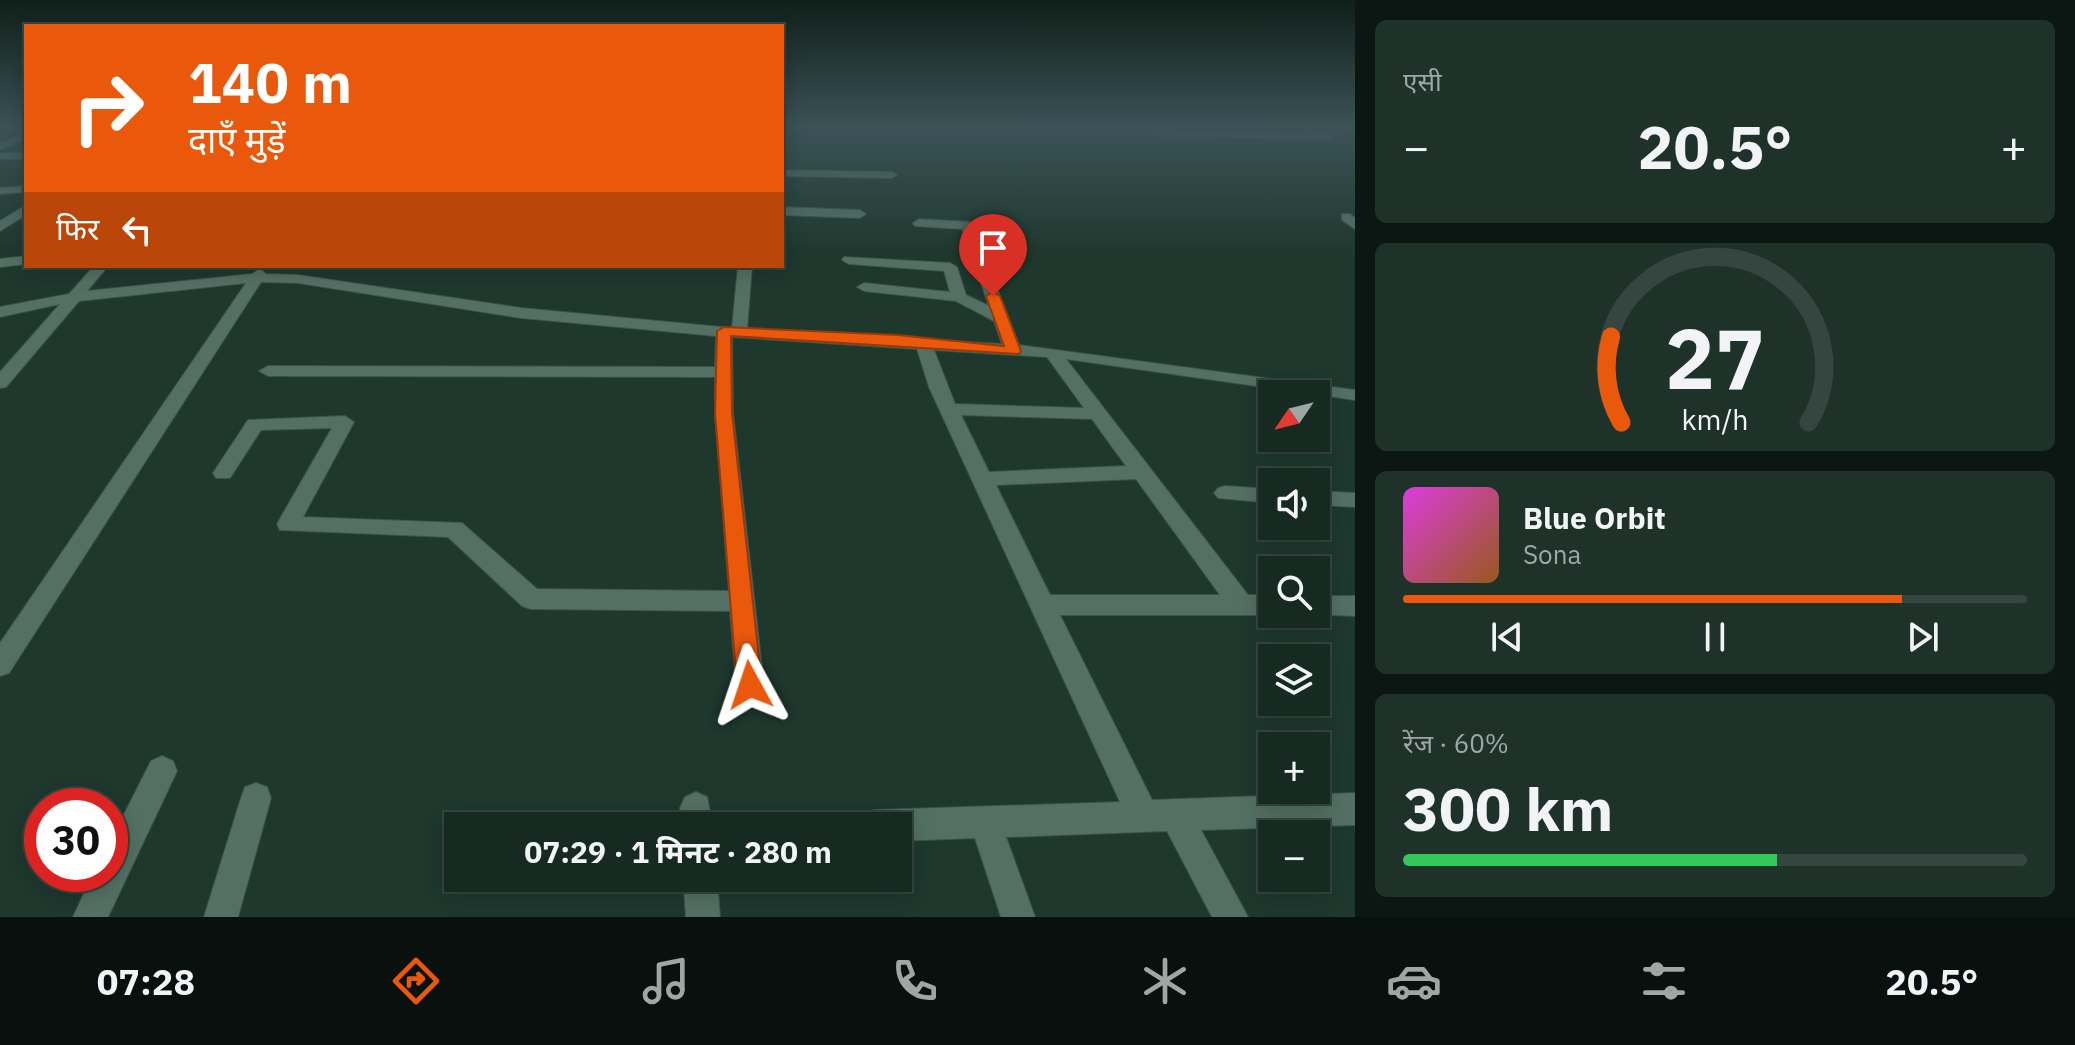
<!DOCTYPE html>
<html lang="hi">
<head>
<meta charset="utf-8">
<style>
	:root { --surface:#162a22; --page:#1f322a; --text:#f1f3f6; --muted:#9ea7a5; --line:#354640; --accent:#ea580c }
	body { margin:0; font-family:"IBM Plex Sans","Noto Sans Devanagari",sans-serif; background:var(--page); color:var(--text); height:100vh; display:flex; flex-direction:column; font-size:30px; white-space:nowrap }
	* { box-sizing:border-box; margin:0 }
	p { font-size:26px; color:var(--muted) }
	.icon { flex:none; width:44px; height:44px; fill:none; stroke:currentColor; stroke-width:2; stroke-linecap:round; stroke-linejoin:round }
	.map { position:relative; flex:1; overflow:hidden }
	.panel { display:flex; flex-direction:column; gap:20px; padding:20px; background:#0c1713; width:720px }
	.panel>* { flex:none }
	.top-card { position:absolute; left:24px; top:24px; width:760px; height:244px; border-radius:0px; box-shadow:0 4px 20px #0003,0 0 0 2px var(--line); background:#ea580c; color:#fff; overflow:hidden }
	.needle { width:52px; rotate:235deg }
	.controls { position:absolute; left:1258px; top:380px; display:grid; gap:16px }
	.controls a { display:grid; place-items:center; width:72px; height:72px; border-radius:0px; background:var(--surface); box-shadow:0 4px 20px #0003,0 0 0 2px var(--line); font-size:40px }
	.speed { position:absolute; left:24px; top:788px; display:flex; gap:16px; font-size:40px; font-weight:700; text-align:center }
	.speed>* { display:grid; place-content:center; width:104px; height:104px; border-radius:50%; background:var(--surface); box-shadow:0 4px 20px #0003,0 0 0 2px var(--line); line-height:1 }
	.speed .limit { border:12px solid #d22; background:#fff; color:#111 }
	.pin { position:absolute; display:grid; place-items:center; width:68px; height:68px; color:#fff; margin:-82px -34px; border-radius:50% 50% 50% 0; rotate:-45deg; box-shadow:0 0 8px #0007 }
	.pin .icon { rotate:45deg }
	.me { position:absolute; width:88px; margin:-44px; rotate:355deg; stroke-linejoin:round; filter:drop-shadow(0 0 6px #0008) }
	.turn { display:flex; align-items:center; gap:28px; height:168px; padding:0 32px; font-size:36px }
	.turn .icon { width:104px; height:104px; stroke-width:2.5 }
	.turn b { display:block; font-size:56px; line-height:68px }
	.then { display:flex; align-items:center; height:76px; padding:0 32px; background:#0003; gap:16px; font-size:30px }
	.big { font-size:60px; font-weight:700; line-height:1.1 }
	.panel .card { flex:1; display:flex; flex-direction:column; justify-content:center; gap:12px; min-width:0; padding:0 28px; border-radius:12px; background:var(--page) }
	.panel .dial { align-items:center; gap:0 }
	.dial svg { height:208px; overflow:visible; fill:none; stroke:var(--line); stroke-width:7; stroke-linecap:round; text-anchor:middle }
	.dial text { fill:var(--text); stroke:none }
	.song { display:flex; align-items:center; gap:24px }
	.cover { width:96px; height:96px; border-radius:12px; background:linear-gradient(135deg,hsl(300 70% 55%),hsl(30 70% 35%)) }
	.played { height:8px; border-radius:4px; background:linear-gradient(90deg,var(--accent) 80%,var(--line) 80%) }
	.keys { display:flex; justify-content:space-around; direction:ltr }
	.heat { display:flex; justify-content:space-between; align-items:center; font-size:44px; direction:ltr }
	.charge { height:12px; border-radius:6px; background:linear-gradient(90deg,#34c759 60%,var(--line) 0) }
	.trip { position:absolute; left:444px; top:812px; width:468px; height:80px; border-radius:0px; background:var(--surface); box-shadow:0 4px 20px #0003,0 0 0 2px var(--line); font-weight:700; line-height:80px; text-align:center }
	.tabs { display:flex; height:128px; justify-content:space-around; align-items:center; background:#09110e; color:var(--muted) }
	.tabs .icon { width:56px; height:56px }
	.tabs .on { color:var(--accent) }
	.tabs b { font-size:36px; color:var(--text) }
	main { display:flex; flex:1; min-height:0 }
	.map>svg:first-child { display:block }
	.lines { fill:none; stroke-linecap:round; stroke-linejoin:round }
	.minor-casing { stroke:#3c534a; stroke-width:2 }
	.minor { fill:#547064; fill-rule:evenodd }
	.route { fill:#ea580c; stroke:#983908; stroke-width:2 }
</style>
</head>
<body>
<main>
<div class="map">
<svg width="1355" height="917" viewBox="0 0 1355 917">
	<rect width="100%" height="100%" fill="#1e382e"/>
	<g class="lines">
		<g class="minor-casing">
			<g id="minor">
				<path d="M 1300,126 L 1311,126 L 1331,137 L 1326,140 L 1155,135 L 1150,132 L 1155,129 L 1313,134 Z"/>
				<path d="M 1337,126 L 1355,126 L 1355,130 Z"/>
				<path d="M 26,133 L 26,139 L 0,150 L 0,143 Z"/>
				<rect x="0" y="153" width="26" height="6"/>
				<path d="M 782,170 L 892,172 L 897,175 L 892,178 L 782,176 Z"/>
				<path d="M 26,186 L 26,192 L 0,194 L 0,188 Z"/>
				<path d="M 26,205 L 26,215 L 0,231 L 0,221 Z"/>
				<path d="M 782,207 L 860,210 L 866,214 L 860,218 L 782,215 Z"/>
				<path d="M 1342,214 L 1350,214 L 1355,218 L 1355,229 L 1342,220 Z"/>
				<path d="M 919,219 L 971,222 L 1019,345 L 1355,390 L 1355,400 L 1066,359 L 1248,595 L 1272,595 L 1272,615 L 1060,615 L 1152,800 L 1355,793 L 1355,825 L 1201,830 L 1248,917 L 1212,917 L 1167,831 L 1006,837 L 1035,917 L 1001,917 L 975,838 L 898,841 L 898,826 L 858,826 L 863,815 L 874,810 L 1120,802 L 929,387 L 917,349 L 732,337 L 733,413 L 764,685 L 760,693 L 750,697 L 740,693 L 736,685 L 730,611 L 531,609 L 522,606 L 448,537 L 280,530 L 277,524 L 332,428 L 261,430 L 230,478 L 216,478 L 213,473 L 248,420 L 345,416 L 354,422 L 303,517 L 462,523 L 537,589 L 729,591 L 715,413 L 715,377 L 268,376 L 259,371 L 268,366 L 715,367 L 716,336 L 521,318 L 298,283 L 261,282 L 9,673 L 0,676 L 0,643 L 246,283 L 79,301 L 6,387 L 0,388 L 0,372 L 60,304 L 0,317 L 0,307 L 69,294 L 94,266 L 108,266 L 87,291 L 252,274 L 260,269 L 266,274 L 298,275 L 521,308 L 732,328 L 738,266 L 752,266 L 747,329 L 1002,344 L 994,321 L 956,301 L 864,291 L 857,287 L 864,283 L 950,292 L 944,271 L 849,264 L 842,260 L 844,257 L 950,263 L 957,267 L 966,295 L 989,306 L 962,229 L 915,226 L 913,223 ZM 934,350 L 1047,357 L 1084,408 L 955,404 ZM 961,415 L 1092,419 L 1126,466 L 989,472 ZM 1136,479 L 1220,595 L 1050,595 L 996,485 Z"/>
				<path d="M 26,256 L 26,264 L 0,267 L 0,259 Z"/>
				<path d="M 1225,486 L 1272,489 L 1272,503 L 1218,498 L 1214,493 L 1218,488 Z"/>
				<path d="M 1316,491 L 1355,493 L 1355,507 L 1316,505 Z"/>
				<path d="M 1316,596 L 1355,596 L 1355,616 L 1310,614 L 1316,614 Z"/>
				<path d="M 162,756 L 173,761 L 177,771 L 108,917 L 73,917 L 93,874 L 110,874 L 110,842 L 151,761 Z"/>
				<path d="M 256,783 L 267,787 L 271,798 L 238,917 L 204,917 L 241,798 L 245,787 Z"/>
				<path d="M 696,792 L 707,797 L 713,826 L 681,826 L 680,808 L 685,797 Z"/>
				<path d="M 683,878 L 717,878 L 720,917 L 686,917 Z"/>
			</g>
		</g>
		<use href="#minor" class="minor"/>
	</g>
	<linearGradient id="sky" x2="0" y2="1"><stop stop-color="#101f19"/><stop offset="0.5" stop-color="#3b5357"/><stop offset="1" stop-color="#3b5357" stop-opacity="0"/></linearGradient>
	<rect width="1355" height="254" fill="url(#sky)"/>
	<path class="route" d="M 993,292 L 1000,296 L 1021,351 L 1019,354 L 731,336 L 732,413 L 762,685 L 759,693 L 750,696 L 741,693 L 737,685 L 715,413 L 717,331 L 724,327 L 898,335 L 1004,346 L 986,296 Z"/>
</svg>
<div class="controls">
<a><svg class="needle" viewBox="-14 -14 28 28"><path d="M0-13l5 13h-10z" fill="#e53935"/><path d="M0 13l5-13h-10z" fill="#9ea7a5"/></svg></a>
<a><svg class="icon" aria-label="sound" viewBox="0 0 24 24"><path d="M4 9h4l5-4v14l-5-4H4zM17 9q2 3 0 6"/></svg></a>
<a><svg class="icon" aria-label="search" viewBox="0 0 24 24"><circle cx="10" cy="10" r="6"/><path d="M15 15l6 6"/></svg></a>
<a><svg class="icon" aria-label="layers" viewBox="0 0 24 24"><path d="M12 4l9 5-9 5-9-5zM3 14l9 5 9-5"/></svg></a>
<a>+</a>
<a>−</a>
</div>
<div class="speed"><div class="limit">30</div></div>
<div class="pin" style="left:993px;top:296px;background:#d93025"><svg class="icon" aria-label="arrive" viewBox="0 0 24 24"><path d="M6 21V4h12l-3 4 3 4H6"/></svg></div>
<svg class="me" style="left:750px;top:685px" viewBox="-20 -20 40 40"><path d="M0-17L14 15 0 8-14 15z" fill="#ea580c" stroke="#fff" stroke-width="4"/></svg>
<div class="trip">07:29 · 1 मिनट · 280 m</div>
<div class="top-card">
<div class="turn"><svg class="icon" aria-label="right" viewBox="0 0 24 24"><path d="M7 20v-9h11M14 6l5 5-5 5"/></svg><div><b>140 m</b>दाएँ मुड़ें</div></div>
<div class="then">फिर<svg class="icon" aria-label="left" viewBox="0 0 24 24"><path d="M17 20v-9H6M10 6l-5 5 5 5"/></svg></div>
</div>
</div>
<section class="panel">
<div class="card"><p>एसी</p>
<div class="heat"><a>−</a><b class="big">20.5°</b><a>+</a></div>
</div>
<div class="card dial"><svg viewBox="0 0 100 80">
<path d="M14 69A42 42 0 1 1 86 69"/>
<path d="M14 69A42 42 0 0 1 10 36" stroke="#ea580c"/>
<text x="50" y="56" font-size="32" font-weight="700">27</text>
<text x="50" y="72" font-size="11">km/h</text>
</svg></div>
<div class="card">
<div class="song"><i class="cover"></i><div><b>Blue Orbit</b><p>Sona</p></div></div>
<div class="played"></div>
<div class="keys"><svg class="icon" aria-label="previous" viewBox="0 0 24 24"><path d="M18 5L8 12l10 7zM5 5v14"/></svg><svg class="icon" aria-label="pause" viewBox="0 0 24 24"><path d="M8 5v14M16 5v14"/></svg><svg class="icon" aria-label="next" viewBox="0 0 24 24"><path d="M6 5l10 7-10 7zM19 5v14"/></svg></div>
</div>
<div class="card"><p>रेंज · 60%</p><b class="big">300 km</b><div class="charge"></div></div>
</section>
</main>
<nav class="tabs">
<b>07:28</b>
<svg class="icon on" aria-label="directions" viewBox="0 0 24 24"><path d="M12 3l9 9-9 9-9-9zM9 14v-3h6M13 9l2 2-2 2"/></svg>
<svg class="icon" aria-label="music" viewBox="0 0 24 24"><path d="M9 18V5l10-2v13"/><circle cx="6" cy="18" r="3"/><circle cx="16" cy="16" r="3"/></svg>
<svg class="icon" aria-label="phone" viewBox="0 0 24 24"><path d="M5 4h4l2 5-3 2q2 4 5 5l2-3 5 2v4C11 20 4 13 5 4z"/></svg>
<svg class="icon" aria-label="climate" viewBox="0 0 24 24"><path d="M12 3v18M4 7l16 10M4 17L20 7"/></svg>
<svg class="icon" aria-label="car" viewBox="0 0 24 24"><path d="M5 17H2v-5l4-1 3-4h7l3 4 3 1v5h-3M9 17h6M6 11h13"/><circle cx="7" cy="17" r="2"/><circle cx="17" cy="17" r="2"/></svg>
<svg class="icon" aria-label="filters" viewBox="0 0 24 24"><path d="M4 7h16M4 17h16"/><circle cx="9" cy="7" r="2"/><circle cx="15" cy="17" r="2"/></svg>
<b>20.5°</b>
</nav>
</body>
</html>
